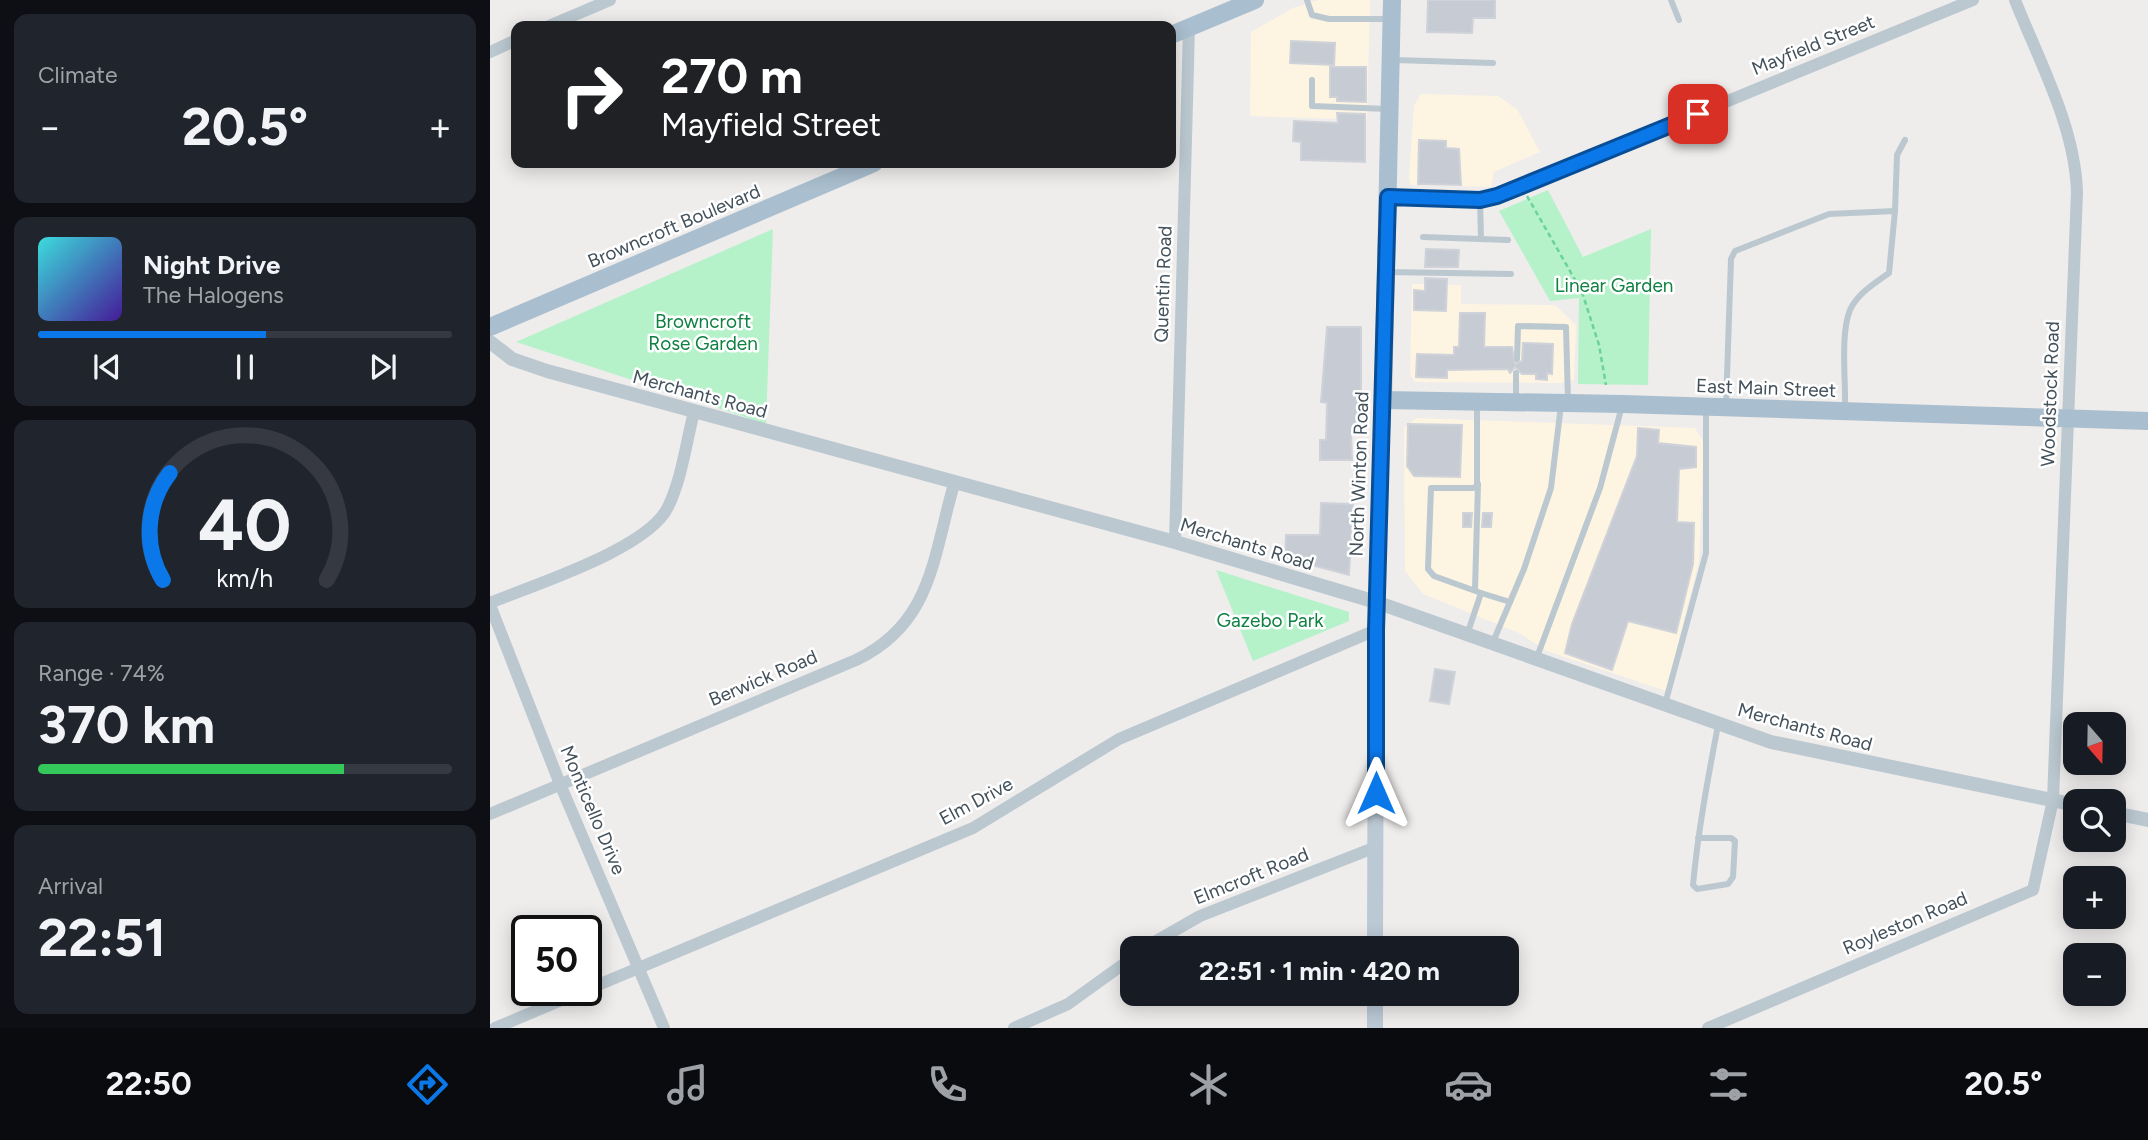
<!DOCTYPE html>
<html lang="en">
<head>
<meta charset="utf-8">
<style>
	:root { --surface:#171b24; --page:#20242c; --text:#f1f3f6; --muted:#9ea1a6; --line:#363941; --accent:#0b78ea }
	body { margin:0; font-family:Figtree,sans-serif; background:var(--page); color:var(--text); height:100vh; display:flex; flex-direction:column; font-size:26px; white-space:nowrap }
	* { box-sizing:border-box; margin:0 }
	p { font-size:23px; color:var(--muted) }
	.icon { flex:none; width:38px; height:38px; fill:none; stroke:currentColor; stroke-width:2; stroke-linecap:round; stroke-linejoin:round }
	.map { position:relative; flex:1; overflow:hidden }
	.details { display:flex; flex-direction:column; gap:14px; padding:14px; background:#0d0f14; width:490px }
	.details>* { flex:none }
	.top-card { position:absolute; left:21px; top:21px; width:665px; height:147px; border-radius:14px; box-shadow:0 4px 18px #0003; background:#202124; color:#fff; overflow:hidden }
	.needle { width:46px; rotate:160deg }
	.tools { position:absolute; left:1573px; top:712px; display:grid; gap:14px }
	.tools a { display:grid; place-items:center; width:63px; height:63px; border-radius:14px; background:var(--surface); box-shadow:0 4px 18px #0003; font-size:35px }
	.speed { position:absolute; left:21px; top:915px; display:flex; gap:14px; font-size:35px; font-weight:700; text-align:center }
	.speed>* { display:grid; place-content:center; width:91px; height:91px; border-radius:50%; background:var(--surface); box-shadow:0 4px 18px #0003; line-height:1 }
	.speed .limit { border:4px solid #111; border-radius:10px; background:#fff; color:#111 }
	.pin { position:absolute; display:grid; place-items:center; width:60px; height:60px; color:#fff; margin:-30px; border-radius:14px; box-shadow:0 4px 10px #0006 }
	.me { position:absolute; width:77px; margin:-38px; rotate:0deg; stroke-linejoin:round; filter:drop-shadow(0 0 5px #0008) }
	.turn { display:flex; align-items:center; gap:24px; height:147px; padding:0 35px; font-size:32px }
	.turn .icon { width:91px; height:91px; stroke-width:2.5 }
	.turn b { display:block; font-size:49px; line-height:60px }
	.big { font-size:52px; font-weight:700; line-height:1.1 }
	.details .widget { flex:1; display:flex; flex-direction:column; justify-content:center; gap:10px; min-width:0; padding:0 24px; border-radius:14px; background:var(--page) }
	.details .dial { align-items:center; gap:0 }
	.dial svg { height:182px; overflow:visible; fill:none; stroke:var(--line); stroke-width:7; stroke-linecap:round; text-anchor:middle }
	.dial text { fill:var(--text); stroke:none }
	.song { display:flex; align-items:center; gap:21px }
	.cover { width:84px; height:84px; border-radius:10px; background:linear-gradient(135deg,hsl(180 70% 55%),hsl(260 70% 35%)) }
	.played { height:7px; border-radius:4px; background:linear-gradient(90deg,var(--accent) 55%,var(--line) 55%) }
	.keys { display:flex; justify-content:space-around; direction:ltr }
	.heat { display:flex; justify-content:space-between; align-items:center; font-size:38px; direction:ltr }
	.charge { height:10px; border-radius:5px; background:linear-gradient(90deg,#34c759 74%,var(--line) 0) }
	.trip { position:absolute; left:630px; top:936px; width:399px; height:70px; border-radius:14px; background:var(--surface); box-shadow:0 4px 18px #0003; font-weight:700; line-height:70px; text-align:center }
	.menu { display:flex; height:112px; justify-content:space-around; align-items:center; background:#090b0e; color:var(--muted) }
	.menu .icon { width:49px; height:49px }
	.menu .current { color:var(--accent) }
	.menu b { font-size:32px; color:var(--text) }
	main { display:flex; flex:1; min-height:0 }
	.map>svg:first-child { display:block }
	.commercial { fill:#fdf4e2 }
	.green { fill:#b5f2ca }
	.building { fill:#c7cbd3; stroke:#cfd3d9; stroke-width:2 }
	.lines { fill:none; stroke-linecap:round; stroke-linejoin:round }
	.path { stroke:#6bd29a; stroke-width:2.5; stroke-dasharray:5 3.5; stroke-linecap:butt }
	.service { stroke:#bbc8d0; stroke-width:6 }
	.minor { stroke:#bbc8d0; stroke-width:12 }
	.tertiary { stroke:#bbc8d0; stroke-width:14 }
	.secondary { stroke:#bbc9d5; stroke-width:16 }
	.primary { stroke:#a9bece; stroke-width:18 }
	.route-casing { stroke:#074e98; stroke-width:18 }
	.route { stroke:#0b78ea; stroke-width:12 }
	.labels { text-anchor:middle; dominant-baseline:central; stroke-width:5; stroke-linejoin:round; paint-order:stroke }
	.street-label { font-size:19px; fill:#43515b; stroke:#fff }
	.park-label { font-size:19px; fill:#0f8142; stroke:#fff }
</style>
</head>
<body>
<main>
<section class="details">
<div class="widget"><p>Climate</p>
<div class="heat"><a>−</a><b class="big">20.5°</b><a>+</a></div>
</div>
<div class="widget">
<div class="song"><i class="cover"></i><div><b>Night Drive</b><p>The Halogens</p></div></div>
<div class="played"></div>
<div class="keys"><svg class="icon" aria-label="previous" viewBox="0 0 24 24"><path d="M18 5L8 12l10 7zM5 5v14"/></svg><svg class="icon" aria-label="pause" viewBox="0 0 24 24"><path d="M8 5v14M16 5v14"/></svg><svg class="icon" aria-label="next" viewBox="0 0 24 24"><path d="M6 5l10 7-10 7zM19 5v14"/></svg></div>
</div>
<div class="widget dial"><svg viewBox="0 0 100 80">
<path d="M14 69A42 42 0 1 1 86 69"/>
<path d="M14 69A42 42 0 0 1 17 22" stroke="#0b78ea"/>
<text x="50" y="56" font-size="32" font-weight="700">40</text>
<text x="50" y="72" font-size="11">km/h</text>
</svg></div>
<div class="widget"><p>Range · 74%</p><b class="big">370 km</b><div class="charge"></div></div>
<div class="widget"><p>Arrival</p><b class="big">22:51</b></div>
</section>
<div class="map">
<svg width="1658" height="1028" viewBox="0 0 1658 1028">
	<rect width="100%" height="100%" fill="#efecec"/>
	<g class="commercial">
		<path d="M 828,0 L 880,0 L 877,120 L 760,116 L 761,32 L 803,8 Z"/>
		<path d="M 931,94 L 1008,96 L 1027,109 L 1050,152 L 1004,172 L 1001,187 L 921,185 L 919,179 L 924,105 Z"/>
		<path d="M 922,284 L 971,285 L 971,304 L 1065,305 L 1086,325 L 1084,380 L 1070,383 L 925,382 L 920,374 Z"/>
		<path d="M 926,418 L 1205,428 L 1214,443 L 1209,561 L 1176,691 L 1057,651 L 1029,633 L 933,594 L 915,571 L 914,428 Z"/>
	</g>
	<g class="green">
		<path d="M 1058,190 L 1093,257 L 1161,229 L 1158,385 L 1088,384 L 1089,298 L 1060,301 L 1009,211 Z"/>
		<path d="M 283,229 L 276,424 L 26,342 Z"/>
		<path d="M 726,570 L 859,612 L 859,621 L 763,661 Z"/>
	</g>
	<g class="building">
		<path d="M 938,0 L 1005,0 L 1005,18 L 983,18 L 982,33 L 937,32 Z"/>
		<path d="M 801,41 L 845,43 L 844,65 L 800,63 Z"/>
		<path d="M 840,67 L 876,67 L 876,102 L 847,101 L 847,97 L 840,97 Z"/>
		<path d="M 847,113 L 875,114 L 875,162 L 811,160 L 811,142 L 803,141 L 804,121 L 848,123 Z"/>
		<path d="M 929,140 L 956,141 L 956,148 L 969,149 L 971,185 L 928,184 Z"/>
		<path d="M 936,249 L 969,250 L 968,267 L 935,267 Z"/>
		<path d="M 935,278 L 957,279 L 956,311 L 924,310 L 924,290 L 935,291 Z"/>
		<path d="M 970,313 L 995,313 L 994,347 L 1022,347 L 1025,364 L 1032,361 L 1033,343 L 1063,344 L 1062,374 L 1057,373 L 1057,380 L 1046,379 L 1046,374 L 1032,374 L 1025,367 L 1020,373 L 1018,369 L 957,370 L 957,378 L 926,377 L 927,354 L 964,355 L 964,347 L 969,347 Z"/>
		<path d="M 837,327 L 871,327 L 871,433 L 861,433 L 862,460 L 830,460 L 830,440 L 836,440 L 837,403 L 831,402 Z"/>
		<path d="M 918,424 L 972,425 L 970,477 L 924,476 L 917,466 Z"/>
		<path d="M 1148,428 L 1169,430 L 1168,443 L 1206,447 L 1206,467 L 1189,469 L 1187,522 L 1204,523 L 1203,564 L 1186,633 L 1138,621 L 1122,670 L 1075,653 L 1082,624 L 1147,456 Z"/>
		<path d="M 831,503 L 863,504 L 859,575 L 795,558 L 796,535 L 830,535 Z"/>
		<path d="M 973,513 L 982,513 L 981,527 L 973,527 Z"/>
		<path d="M 993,513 L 1002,513 L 1001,527 L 992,527 Z"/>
		<path d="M 945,669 L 965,672 L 959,704 L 940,701 Z"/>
	</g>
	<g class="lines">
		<path class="path" d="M 1037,196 L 1092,292 L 1109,345 L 1116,385"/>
		<g class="service">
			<path d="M 817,0 L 822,15 L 839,19 L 899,19"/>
			<path d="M 1181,0 L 1189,20"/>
			<path d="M 904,60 L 1003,63"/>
			<path d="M 822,80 L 822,106 L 898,109"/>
			<path d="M 990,200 L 991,239"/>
			<path d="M 1405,211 L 1407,155 L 1415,140"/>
			<path d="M 933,237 L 1018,240"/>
			<path d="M 896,272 L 1021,274"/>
			<path d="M 1027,359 L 1028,326 L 1076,327 L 1078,401"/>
			<path d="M 1026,399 L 1026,373"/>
			<path d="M 987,405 L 987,485 L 984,488 L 941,488 L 938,569 L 944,576 L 991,593"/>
			<path d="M 1236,406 L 1241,259 L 1245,251 L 1339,214 L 1405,211 L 1399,273 C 1385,283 1367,294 1360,310 C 1350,334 1356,382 1355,408"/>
			<path d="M 985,590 L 988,484"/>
			<path d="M 977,635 L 991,593 L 1020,602"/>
			<path d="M 1003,642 L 1034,569 L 1061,488 L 1071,405"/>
			<path d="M 1047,657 L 1110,488 L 1132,406"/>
			<path d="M 1175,704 L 1216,553 L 1216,409"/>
			<path d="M 1208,838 L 1241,838 L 1245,841 L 1243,877 L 1238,884 L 1207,889 L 1203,885 C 1208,831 1218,778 1228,725"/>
		</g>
		<g class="minor">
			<path d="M 59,26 L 120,0"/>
			<path d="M 0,52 L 26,40"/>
			<path d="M 898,197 L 990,200 L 1007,196 L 1483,0"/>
			<path d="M 685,542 L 699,28"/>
			<path d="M 0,603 C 45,584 158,549 178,507 C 192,478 196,443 204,412"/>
			<path d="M 0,605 L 70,784 L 174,1028"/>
			<path d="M 0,814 L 366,660 C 442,624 443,557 464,484"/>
			<path d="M 654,948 L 710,916 L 886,847"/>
			<path d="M 96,990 L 483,828 L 629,739 L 886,630"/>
			<path d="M 5,1028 L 95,990"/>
			<path d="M 524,1028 L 578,1004 L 642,958"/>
			<path d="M 1218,1028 L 1543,890 L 1563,800 L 1587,192 C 1585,126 1549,61 1525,0"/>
		</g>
		<g class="tertiary">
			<path d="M 0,342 L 22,359 L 57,371 L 685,542 L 886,602 L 1281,742 L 1586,805"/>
			<path d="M 1624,813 L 1658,820"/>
		</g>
		<g class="secondary">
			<path d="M 885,948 L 886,630 L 893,400"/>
			<path d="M 885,1028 L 885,994"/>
		</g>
		<g class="primary">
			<path d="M 902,0 L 893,400 L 1133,404 L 1658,421"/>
			<path d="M 681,35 L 765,0"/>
			<path d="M 0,327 L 384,163"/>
		</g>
	</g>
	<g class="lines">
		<g class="route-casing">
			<path id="route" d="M 886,793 L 886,630 L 898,197 L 990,200 L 1007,196 L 1208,114"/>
		</g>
		<use href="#route" class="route"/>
	</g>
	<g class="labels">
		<g class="street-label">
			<text transform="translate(1323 45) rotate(-22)">Mayfield Street</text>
			<text transform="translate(184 226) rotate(-23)">Browncroft Boulevard</text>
			<text transform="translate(673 284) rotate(-88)">Quentin Road</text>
			<text transform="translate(1276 388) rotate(2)">East Main Street</text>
			<text transform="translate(210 394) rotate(15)">Merchants Road</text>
			<text transform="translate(1560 394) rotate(-88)">Woodstock Road</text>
			<text transform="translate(869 474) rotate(-88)">North Winton Road</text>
			<text transform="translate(757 544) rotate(17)">Merchants Road</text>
			<text transform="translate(273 678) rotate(-23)">Berwick Road</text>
			<text transform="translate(1315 727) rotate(15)">Merchants Road</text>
			<text transform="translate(486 801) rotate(-28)">Elm Drive</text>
			<text transform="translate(103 810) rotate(67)">Monticello Drive</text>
			<text transform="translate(761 876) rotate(-22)">Elmcroft Road</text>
			<text transform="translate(1415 923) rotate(-23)">Royleston Road</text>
		</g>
		<g class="park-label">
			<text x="1124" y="285">Linear Garden</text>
			<text x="213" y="321">Browncroft<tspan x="213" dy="22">Rose Garden</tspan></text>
			<text x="780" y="620">Gazebo Park</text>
		</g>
	</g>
</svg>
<div class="tools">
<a><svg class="needle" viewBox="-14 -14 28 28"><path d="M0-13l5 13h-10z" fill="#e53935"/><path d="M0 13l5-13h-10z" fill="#9ea1a6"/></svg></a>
<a><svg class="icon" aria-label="search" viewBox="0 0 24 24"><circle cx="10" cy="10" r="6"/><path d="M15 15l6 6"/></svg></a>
<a>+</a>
<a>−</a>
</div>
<div class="speed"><div class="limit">50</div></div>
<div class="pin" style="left:1208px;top:114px;background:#d93025"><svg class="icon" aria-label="arrive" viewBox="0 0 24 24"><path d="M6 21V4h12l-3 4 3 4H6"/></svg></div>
<svg class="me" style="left:886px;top:793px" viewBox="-20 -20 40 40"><path d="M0-17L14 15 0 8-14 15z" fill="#0b78ea" stroke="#fff" stroke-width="4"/></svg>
<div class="trip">22:51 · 1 min · 420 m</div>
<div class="top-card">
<div class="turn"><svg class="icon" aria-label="right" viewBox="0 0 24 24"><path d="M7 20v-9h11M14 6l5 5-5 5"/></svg><div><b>270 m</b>Mayfield Street</div></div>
</div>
</div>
</main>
<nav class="menu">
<b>22:50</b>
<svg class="icon current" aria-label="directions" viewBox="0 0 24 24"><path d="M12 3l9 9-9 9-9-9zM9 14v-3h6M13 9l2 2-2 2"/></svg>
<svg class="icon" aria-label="music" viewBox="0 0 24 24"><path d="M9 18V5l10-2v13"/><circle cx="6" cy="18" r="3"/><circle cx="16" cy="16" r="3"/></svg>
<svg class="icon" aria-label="phone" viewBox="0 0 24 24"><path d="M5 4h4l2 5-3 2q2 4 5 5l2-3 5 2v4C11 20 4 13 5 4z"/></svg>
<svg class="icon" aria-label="climate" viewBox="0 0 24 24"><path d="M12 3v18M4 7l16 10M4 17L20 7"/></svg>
<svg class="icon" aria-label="car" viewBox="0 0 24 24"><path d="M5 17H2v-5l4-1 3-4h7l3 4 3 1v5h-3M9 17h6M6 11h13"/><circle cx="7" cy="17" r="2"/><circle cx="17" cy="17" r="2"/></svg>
<svg class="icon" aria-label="filters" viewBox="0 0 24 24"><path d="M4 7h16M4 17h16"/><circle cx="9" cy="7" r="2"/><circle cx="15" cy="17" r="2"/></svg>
<b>20.5°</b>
</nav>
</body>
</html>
